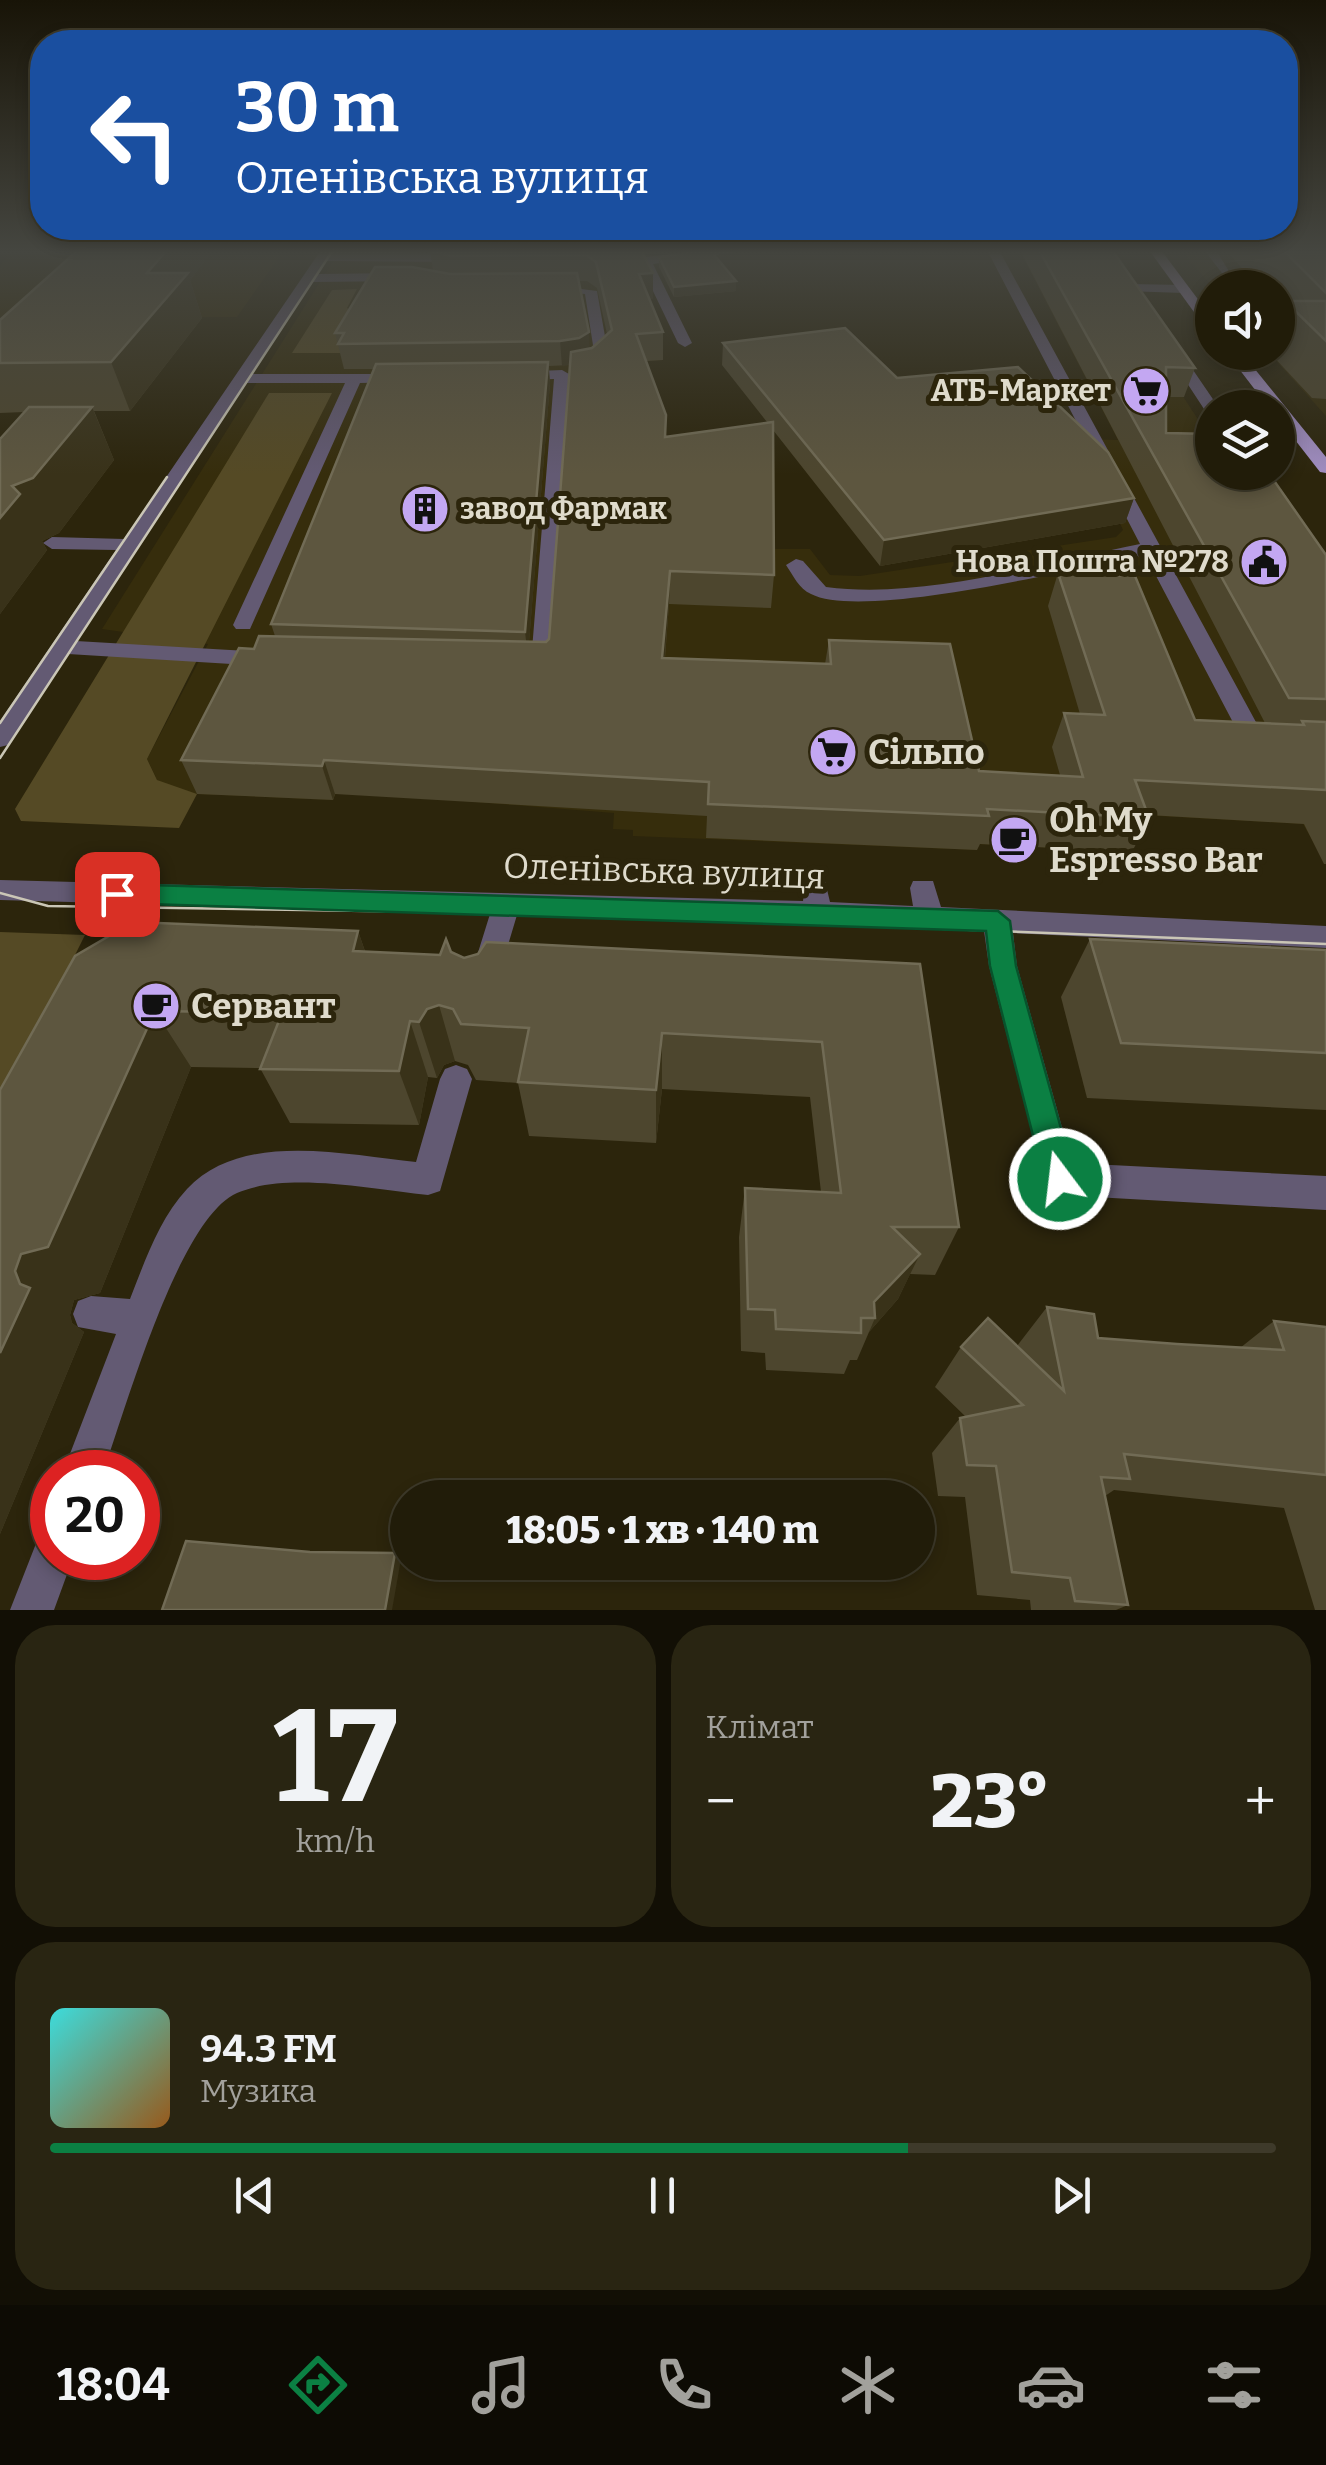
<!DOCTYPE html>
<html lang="uk">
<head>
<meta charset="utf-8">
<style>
	:root { --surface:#211c09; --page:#292512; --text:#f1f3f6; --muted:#a2a19c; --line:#3e3a2a; --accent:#0b8043 }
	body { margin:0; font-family:Bitter,serif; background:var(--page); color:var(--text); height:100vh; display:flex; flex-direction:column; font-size:38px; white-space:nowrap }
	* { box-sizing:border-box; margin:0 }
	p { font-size:32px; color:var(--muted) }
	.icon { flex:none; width:55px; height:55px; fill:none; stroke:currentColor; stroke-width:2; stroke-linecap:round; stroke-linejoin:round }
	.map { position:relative; height:1610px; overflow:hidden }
	.drawer { display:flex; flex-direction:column; gap:15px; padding:15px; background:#120f05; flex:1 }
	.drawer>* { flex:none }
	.guide { position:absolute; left:30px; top:30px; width:1268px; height:210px; border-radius:40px; box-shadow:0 5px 15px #0003,0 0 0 2px var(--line); background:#1a4fa0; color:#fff; overflow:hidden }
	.tools { position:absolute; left:1195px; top:270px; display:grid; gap:20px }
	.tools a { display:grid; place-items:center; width:100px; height:100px; border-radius:50%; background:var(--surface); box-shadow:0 5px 15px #0003,0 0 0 2px var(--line); font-size:50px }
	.speed { position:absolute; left:30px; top:1450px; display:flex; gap:20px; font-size:50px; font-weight:700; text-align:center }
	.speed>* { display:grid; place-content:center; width:130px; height:130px; border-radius:50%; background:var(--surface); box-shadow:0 5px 15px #0003,0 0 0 2px var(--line); line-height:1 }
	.speed .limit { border:15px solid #d22; background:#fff; color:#111 }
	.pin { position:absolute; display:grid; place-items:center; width:85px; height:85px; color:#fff; margin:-42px; border-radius:20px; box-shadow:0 5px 15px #0006 }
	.me { position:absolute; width:110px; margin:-55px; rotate:345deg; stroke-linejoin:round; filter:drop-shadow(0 0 8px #0008) }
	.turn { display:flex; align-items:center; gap:35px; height:210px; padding:0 40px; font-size:45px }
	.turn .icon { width:130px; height:130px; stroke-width:2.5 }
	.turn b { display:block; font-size:70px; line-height:85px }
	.big { font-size:75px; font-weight:800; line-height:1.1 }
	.drawer .card { flex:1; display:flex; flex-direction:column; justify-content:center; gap:15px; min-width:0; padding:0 35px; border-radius:40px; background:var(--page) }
	.drawer .dial { align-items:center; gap:0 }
	.dial b { font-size:130px; line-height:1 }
	.song { display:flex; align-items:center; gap:30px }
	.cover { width:120px; height:120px; border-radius:15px; background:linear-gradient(135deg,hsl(180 70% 55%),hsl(30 70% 35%)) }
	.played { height:10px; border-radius:5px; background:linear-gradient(90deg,var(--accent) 70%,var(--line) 70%) }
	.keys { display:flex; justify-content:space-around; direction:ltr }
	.heat { display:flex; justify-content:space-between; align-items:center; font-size:55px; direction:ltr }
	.drawer .tiles { flex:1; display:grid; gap:15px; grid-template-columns:1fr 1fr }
	.card:last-child { grid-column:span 2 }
	.trip { position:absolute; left:390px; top:1480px; width:545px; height:100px; border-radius:50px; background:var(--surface); box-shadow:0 5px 15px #0003,0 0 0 2px var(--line); font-weight:800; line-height:100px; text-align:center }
	.menu { display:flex; height:160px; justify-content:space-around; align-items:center; background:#0d0b04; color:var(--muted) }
	.menu .icon { width:70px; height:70px }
	.menu .current { color:var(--accent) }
	.menu b { font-size:45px; color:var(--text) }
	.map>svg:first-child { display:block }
	.built { fill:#362d0c }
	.green { fill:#554a25 }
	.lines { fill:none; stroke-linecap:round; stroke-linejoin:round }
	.minor { fill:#635a73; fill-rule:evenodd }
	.major { fill:#a08dc1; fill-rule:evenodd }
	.tram { stroke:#cac6b6; stroke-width:2.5 }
	.wall { fill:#4d462e; fill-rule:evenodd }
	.shaded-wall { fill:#393219 }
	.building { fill:#5d563f; stroke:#716b55; stroke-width:2.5 }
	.route { fill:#0b8043; stroke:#07532c; stroke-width:2.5 }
	.labels { text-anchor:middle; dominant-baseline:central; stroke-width:10; stroke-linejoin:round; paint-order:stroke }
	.far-poi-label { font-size:30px; font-weight:bold; fill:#dfdbcc; stroke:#2c250c; text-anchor:end }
	.poi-label { font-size:35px; font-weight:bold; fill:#dfdbcc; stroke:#2c250c; text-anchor:start }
	.street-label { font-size:35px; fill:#dfdbcc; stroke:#2c250c }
</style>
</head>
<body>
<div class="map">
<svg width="1326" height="1610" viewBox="0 0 1326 1610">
	<rect width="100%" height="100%" fill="#2c250c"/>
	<g class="built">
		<path d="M 10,250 L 284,250 L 237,317 L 0,319 L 0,267 Z"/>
		<path d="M 340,250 L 605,250 L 628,273 L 663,360 L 637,362 L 666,446 L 770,549 L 810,549 L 830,575 L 860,576 L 1116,537 L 1123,530 L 1081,439 L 1118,440 L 1019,250 L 1088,250 L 1212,441 L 1212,472 L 1326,736 L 1326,864 L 1303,824 L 1121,814 L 1132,852 L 977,844 L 977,850 L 633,836 L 633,830 L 613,829 L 614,813 L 337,791 L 333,800 L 197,794 L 167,786 L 157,780 L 147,759 L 208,644 L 102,629 Z"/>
		<path d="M 1180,250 L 1326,250 L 1326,416 L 1269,353 L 1278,352 L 1278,288 L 1213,287 Z"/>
	</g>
	<g class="green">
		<path d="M 357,289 L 347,308 L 360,318 L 343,353 L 292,353 L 332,290 Z"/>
		<path d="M 269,393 L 332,393 L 147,759 L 157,780 L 197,794 L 179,828 L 21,821 L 15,809 Z"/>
		<path d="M 0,932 L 85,935 L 50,1005 L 0,1243 Z"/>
	</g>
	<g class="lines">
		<g class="minor">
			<path d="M 321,250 L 461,254 L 467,258 L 461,262 L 326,261 L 317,274 L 403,273 L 409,277 L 403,281 L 312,282 L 251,374 L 401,374 L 408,378 L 401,382 L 360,383 L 250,629 L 236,629 L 233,625 L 345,383 L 245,383 L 76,641 L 266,652 L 277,659 L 266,666 L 68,654 L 8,745 L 0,747 L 0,721 L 116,550 L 52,549 L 43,543 L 52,537 L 124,539 Z"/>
			<path d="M 716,250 L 751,250 L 653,264 L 692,343 L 685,347 L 678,343 L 640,264 L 610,257 L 616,253 L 645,257 Z"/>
			<path d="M 987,250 L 999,250 L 1263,735 L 1326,738 L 1326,754 L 1247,749 L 1145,555 C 1080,567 863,621 811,594 C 799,589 793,575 786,565 L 796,559 L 803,561 L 826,587 C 924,600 1043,563 1140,544 Z"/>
			<path d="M 1204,250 L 1216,250 L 1230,273 L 1222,273 Z"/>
			<path d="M 542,284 L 597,291 L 609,359 L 596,372 L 584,369 L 595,358 L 585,294 L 547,291 Z"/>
			<path d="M 1130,284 L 1184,285 L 1190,289 L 1184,293 L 1125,291 Z"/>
			<path d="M 1168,348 L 1178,348 L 1219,408 L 1212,408 L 1212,414 L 1204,409 L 1166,351 Z"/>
			<path d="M 562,370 L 569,374 L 552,667 L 549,672 L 536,674 L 525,667 L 531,662 L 554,379 L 515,380 L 508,376 L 515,372 Z"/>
			<path d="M 815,874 L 824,877 L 830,902 L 913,906 L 910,888 L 913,881 L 933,881 L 941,907 L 1326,926 L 1326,948 L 1013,933 L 1017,966 L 1072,1163 L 1326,1176 L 1326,1210 L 1059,1195 L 1047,1191 L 989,966 L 984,931 L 517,915 L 499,975 L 495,984 L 485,987 L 475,984 L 471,975 L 490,914 L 0,900 L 0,880 L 803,901 L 806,877 Z"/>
			<path d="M 456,1065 L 467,1069 L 472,1079 L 440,1191 L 428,1195 C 374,1190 288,1171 237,1193 C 178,1219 126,1410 103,1472 L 63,1472 L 116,1334 L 78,1327 L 73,1314 L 78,1301 L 91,1296 L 130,1299 C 145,1261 159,1219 187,1189 C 242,1130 346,1155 416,1162 L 440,1079 L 445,1069 Z"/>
			<path d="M 52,1535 L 52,1558 L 73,1558 L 54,1610 L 10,1610 L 37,1541 Z"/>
		</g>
		<g class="major">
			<path d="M 1149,250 L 1161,250 L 1212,318 L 1212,331 L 1207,330 Z"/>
			<path d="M 1226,352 L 1241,352 L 1326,457 L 1326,473 L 1320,472 L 1278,418 L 1278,408 L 1269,408 Z"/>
		</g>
		<g class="tram">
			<path d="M 0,723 L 167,477"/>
			<path d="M 0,758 L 333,250"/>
			<path d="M 0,893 L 48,906 L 565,914 L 1326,944"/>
		</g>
	</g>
	<g class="wall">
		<path d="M 78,250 L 213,250 L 190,280 L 202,318 L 130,411 L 94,411 L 114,460 L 59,533 L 42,541 L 47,550 L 0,614 L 0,439 L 24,412 L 0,413 L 0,320 Z"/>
		<path d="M 430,250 L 701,250 L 643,253 L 653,299 L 650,299 L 663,332 L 663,360 L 646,361 L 666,415 L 666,437 L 767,422 L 722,365 L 723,343 L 897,378 L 1134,498 L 1125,523 L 880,566 L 773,430 L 774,575 L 771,608 L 669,604 L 665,658 L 825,664 L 829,640 L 979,771 L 1060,775 L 1052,747 L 1064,713 L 1080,714 L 1048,606 L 1058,573 L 1195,720 L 1265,723 L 1020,250 L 1112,250 L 1195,368 L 1184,397 L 1166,397 L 1166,433 L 1326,555 L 1326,864 L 1324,864 L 1304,824 L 1148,815 L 1149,818 L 1132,852 L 980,844 L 977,850 L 706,838 L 707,816 L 335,794 L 333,800 L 197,794 L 181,760 L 254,649 L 275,636 L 271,624 L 375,369 L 344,369 L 335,333 L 433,271 ZM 578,281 L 587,281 L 597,288 L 607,334 L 589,349 ZM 570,365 L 549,639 L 546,642 L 529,642 L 550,383 L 549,366 Z"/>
		<path d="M 1226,250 L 1326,250 L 1326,399 L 1312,398 L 1269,352 L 1278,352 L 1278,318 L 1280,311 L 1278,308 L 1278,288 L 1259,288 Z"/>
		<path d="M 659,257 L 736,291 L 674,297 L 659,267 Z"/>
		<path d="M 358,931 L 365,951 L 440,955 L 451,952 L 464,958 L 920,964 L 959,1227 L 935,1275 L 910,1274 L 898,1299 L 869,1332 L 857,1360 L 850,1360 L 844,1374 L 766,1370 L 765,1353 L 741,1351 L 739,1237 L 745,1188 L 821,1192 L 810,1097 L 662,1089 L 656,1143 L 529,1136 L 518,1083 L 476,1080 L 468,1065 L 455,1061 L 444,1065 L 437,1078 L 428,1077 L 419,1125 L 290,1123 L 260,1068 L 191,1067 L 100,1293 L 74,1300 L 70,1315 L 72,1323 L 84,1332 L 0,1534 L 0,1090 L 75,956 Z"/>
		<path d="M 1090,939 L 1326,950 L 1326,1110 L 1087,1098 L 1061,997 Z"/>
		<path d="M 1047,1307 L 1098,1338 L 1177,1344 L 1240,1348 L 1274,1321 L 1326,1327 L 1326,1610 L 1315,1610 L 1284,1508 L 1114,1490 L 1105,1496 L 1128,1605 L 1116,1610 L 1031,1610 L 1030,1600 L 977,1595 L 965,1497 L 938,1496 L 932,1453 L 960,1418 L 965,1416 L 935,1387 L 961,1347 L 1017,1346 Z"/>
	</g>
	<g class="shaded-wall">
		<path d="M 167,250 L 213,250 L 190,280 L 202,318 L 130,411 L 111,362 L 147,273 Z"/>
		<path d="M 653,273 L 653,299 L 639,300 L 639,274 Z"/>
		<path d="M 736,281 L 736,291 L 674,297 L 674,287 Z"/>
		<path d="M 589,332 L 590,356 L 580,363 L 562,366 L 560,341 Z"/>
		<path d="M 548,362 L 550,383 L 528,656 L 525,632 Z"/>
		<path d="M 92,407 L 114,460 L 59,533 L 42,541 L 47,550 L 0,614 L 0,518 L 12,486 Z"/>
		<path d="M 1134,498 L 1125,523 L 880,566 L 884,540 Z"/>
		<path d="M 670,571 L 669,604 L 662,691 L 662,658 Z"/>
		<path d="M 324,760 L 335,794 L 333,800 L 322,766 Z"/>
		<path d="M 358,931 L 378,990 L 353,951 Z"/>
		<path d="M 439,1005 L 455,1061 L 444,1065 L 437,1078 L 419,1022 L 427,1009 Z"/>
		<path d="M 155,1011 L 191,1067 L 100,1293 L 74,1300 L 70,1315 L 72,1323 L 84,1332 L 0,1534 L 0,1353 L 20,1284 L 15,1271 L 21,1254 Z"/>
		<path d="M 410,1021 L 428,1077 L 419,1125 L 399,1071 Z"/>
		<path d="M 662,1033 L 662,1089 L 656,1143 L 656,1090 Z"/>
		<path d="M 920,1254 L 898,1299 L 869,1332 L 875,1318 L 874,1302 Z"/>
		<path d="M 395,1553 L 401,1559 L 392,1610 L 385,1610 Z"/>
	</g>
	<g class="building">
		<path d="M 78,250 L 167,250 L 147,273 L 188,273 L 111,362 L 0,363 L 0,320 Z"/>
		<path d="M 430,250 L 641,250 L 653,273 L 639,274 L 663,332 L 636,334 L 666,415 L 665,437 L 773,422 L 774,575 L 670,571 L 662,658 L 831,664 L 829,640 L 950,644 L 979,771 L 1083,777 L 1064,713 L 1105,715 L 1058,573 L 1135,576 L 1195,720 L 1304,725 L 1302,721 L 1326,722 L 1326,790 L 1135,780 L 1149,818 L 987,809 L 989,816 L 708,804 L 709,782 L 324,760 L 322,766 L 181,760 L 239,648 L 254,649 L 259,636 L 546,642 L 549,639 L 571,352 L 592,348 L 612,330 L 596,262 L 586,255 L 451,256 Z"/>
		<path d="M 710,250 L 736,281 L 674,287 L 659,257 Z"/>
		<path d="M 1039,250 L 1112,250 L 1195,368 L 1166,367 L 1166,433 L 1212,434 L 1212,472 L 1268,472 L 1326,555 L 1326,699 L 1289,698 Z"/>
		<path d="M 1283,250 L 1326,250 L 1326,293 Z"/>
		<path d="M 375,267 L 412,267 L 450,274 L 577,273 L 589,332 L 579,338 L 560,341 L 338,344 L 344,333 L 335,333 Z"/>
		<path d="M 1285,301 L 1326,301 L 1326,341 Z"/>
		<path d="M 845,328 L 897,378 L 1018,367 L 1108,452 L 1134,498 L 884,540 L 723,343 Z"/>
		<path d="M 548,362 L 525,632 L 271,624 L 376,364 Z"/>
		<path d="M 29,407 L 92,407 L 33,478 L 12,486 L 20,494 L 0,518 L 0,439 Z"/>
		<path d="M 133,922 L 358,931 L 353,951 L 440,955 L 446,939 L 451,952 L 464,958 L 478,954 L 486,942 L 920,964 L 959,1227 L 892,1227 L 920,1254 L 874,1302 L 875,1318 L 861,1318 L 861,1333 L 776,1329 L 775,1310 L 748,1309 L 745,1188 L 841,1193 L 822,1042 L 662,1033 L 656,1090 L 518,1082 L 529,1028 L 461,1024 L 453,1009 L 439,1005 L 427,1009 L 419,1022 L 410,1021 L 399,1071 L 260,1069 L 282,1013 L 155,1011 L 48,1247 L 21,1254 L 15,1271 L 20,1284 L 30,1288 L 0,1353 L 0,1090 L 75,956 Z"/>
		<path d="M 1090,939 L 1326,950 L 1326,1053 L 1121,1043 Z"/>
		<path d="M 1047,1307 L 1094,1314 L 1098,1338 L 1177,1344 L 1284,1350 L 1274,1321 L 1326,1327 L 1326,1475 L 1124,1454 L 1130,1479 L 1101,1477 L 1128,1605 L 1075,1601 L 1070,1578 L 1012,1572 L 996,1466 L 967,1465 L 960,1418 L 1023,1405 L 961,1347 L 988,1318 L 1064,1391 Z"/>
		<path d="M 186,1541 L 310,1552 L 395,1553 L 385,1610 L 162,1610 Z"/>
	</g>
	<linearGradient id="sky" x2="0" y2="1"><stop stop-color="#181407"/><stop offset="0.53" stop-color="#454640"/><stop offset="1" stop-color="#454640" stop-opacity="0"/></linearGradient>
	<rect width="1326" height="475" fill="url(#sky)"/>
	<path class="route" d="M 117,884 L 998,911 L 1010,921 L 1016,966 L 1075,1179 L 1070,1190 L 1060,1194 L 1049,1190 L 1044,1179 L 990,966 L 986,931 L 117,903 L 105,894 Z"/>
	<defs>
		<g id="supermarket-disc" transform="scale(2.5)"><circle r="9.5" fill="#c3a7f2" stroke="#2c250c"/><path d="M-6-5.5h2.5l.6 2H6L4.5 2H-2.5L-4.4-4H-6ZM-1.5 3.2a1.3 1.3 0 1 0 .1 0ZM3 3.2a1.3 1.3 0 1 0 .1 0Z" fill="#111"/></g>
		<g id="building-disc" transform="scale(2.5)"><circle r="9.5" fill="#c3a7f2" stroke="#2c250c"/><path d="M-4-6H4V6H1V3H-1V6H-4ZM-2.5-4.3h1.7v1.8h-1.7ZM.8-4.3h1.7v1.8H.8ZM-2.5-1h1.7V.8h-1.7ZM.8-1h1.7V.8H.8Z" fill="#111"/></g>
		<g id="civic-disc" transform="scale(2.5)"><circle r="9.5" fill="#c3a7f2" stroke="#2c250c"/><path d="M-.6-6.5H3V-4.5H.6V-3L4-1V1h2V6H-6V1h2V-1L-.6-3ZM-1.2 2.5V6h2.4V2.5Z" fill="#111"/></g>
		<g id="cafe-disc" transform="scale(2.5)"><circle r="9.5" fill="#c3a7f2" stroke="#2c250c"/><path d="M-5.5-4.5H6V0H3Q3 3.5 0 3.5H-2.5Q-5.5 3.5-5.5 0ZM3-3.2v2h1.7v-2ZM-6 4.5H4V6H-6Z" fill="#111"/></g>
	</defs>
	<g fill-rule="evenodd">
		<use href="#supermarket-disc" x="1146" y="391"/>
		<use href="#building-disc" x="425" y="509"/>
		<use href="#civic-disc" x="1264" y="562"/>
		<use href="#supermarket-disc" x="833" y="752"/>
		<use href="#cafe-disc" x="1014" y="840"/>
		<use href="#cafe-disc" x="156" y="1006"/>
	</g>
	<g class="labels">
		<g class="far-poi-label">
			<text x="1111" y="391">АТБ-Маркет</text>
			<text x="460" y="509" text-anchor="start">завод Фармак</text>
			<text x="1229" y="562">Нова Пошта №278</text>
		</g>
		<g class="poi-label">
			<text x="868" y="752">Сільпо</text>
			<text x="1049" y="820">Oh My<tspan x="1049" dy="40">Espresso Bar</tspan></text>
			<text x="191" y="1006">Сервант</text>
		</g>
		<g class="street-label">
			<text transform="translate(664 871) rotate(2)">Оленівська вулиця</text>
		</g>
	</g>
</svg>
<div class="tools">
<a><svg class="icon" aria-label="sound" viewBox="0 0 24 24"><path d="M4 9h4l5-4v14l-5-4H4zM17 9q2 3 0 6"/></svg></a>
<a><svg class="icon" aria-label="layers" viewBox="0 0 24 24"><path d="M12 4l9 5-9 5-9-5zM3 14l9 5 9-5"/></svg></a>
</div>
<div class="speed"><div class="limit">20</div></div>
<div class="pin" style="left:117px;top:894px;background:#d93025"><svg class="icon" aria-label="arrive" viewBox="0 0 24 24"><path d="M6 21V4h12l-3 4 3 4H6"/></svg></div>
<svg class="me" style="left:1060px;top:1179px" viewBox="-20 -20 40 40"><circle r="17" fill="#0b8043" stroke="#fff" stroke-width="3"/><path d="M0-11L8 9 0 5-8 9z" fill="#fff"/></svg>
<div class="trip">18:05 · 1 хв · 140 m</div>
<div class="guide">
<div class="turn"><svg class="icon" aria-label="left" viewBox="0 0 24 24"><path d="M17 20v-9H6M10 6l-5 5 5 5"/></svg><div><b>30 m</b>Оленівська вулиця</div></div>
</div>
</div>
<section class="drawer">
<div class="tiles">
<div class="card dial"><b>17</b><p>km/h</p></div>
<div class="card"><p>Клімат</p>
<div class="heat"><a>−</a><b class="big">23°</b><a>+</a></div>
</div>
<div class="card">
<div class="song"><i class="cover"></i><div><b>94.3 FM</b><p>Музика</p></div></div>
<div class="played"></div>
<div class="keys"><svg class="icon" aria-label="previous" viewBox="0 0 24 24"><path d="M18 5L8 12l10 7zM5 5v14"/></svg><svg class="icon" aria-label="pause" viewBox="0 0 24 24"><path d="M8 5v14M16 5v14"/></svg><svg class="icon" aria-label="next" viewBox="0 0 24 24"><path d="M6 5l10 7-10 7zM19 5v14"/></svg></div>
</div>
</div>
</section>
<nav class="menu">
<b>18:04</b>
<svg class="icon current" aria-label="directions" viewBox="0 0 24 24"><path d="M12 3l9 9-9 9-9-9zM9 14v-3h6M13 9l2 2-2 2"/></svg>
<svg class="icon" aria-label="music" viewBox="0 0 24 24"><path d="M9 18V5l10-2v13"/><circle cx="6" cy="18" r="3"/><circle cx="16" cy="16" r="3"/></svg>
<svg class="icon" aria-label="phone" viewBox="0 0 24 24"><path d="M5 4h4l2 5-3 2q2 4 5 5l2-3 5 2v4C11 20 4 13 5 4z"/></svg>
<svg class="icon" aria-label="climate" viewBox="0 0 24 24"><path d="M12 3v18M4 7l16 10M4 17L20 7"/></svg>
<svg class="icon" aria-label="car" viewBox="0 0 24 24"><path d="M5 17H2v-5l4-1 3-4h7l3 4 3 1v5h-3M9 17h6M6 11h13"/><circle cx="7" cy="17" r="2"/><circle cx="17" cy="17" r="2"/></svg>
<svg class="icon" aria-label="filters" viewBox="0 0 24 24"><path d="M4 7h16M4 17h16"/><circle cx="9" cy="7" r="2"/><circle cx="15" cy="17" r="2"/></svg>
</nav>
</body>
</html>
